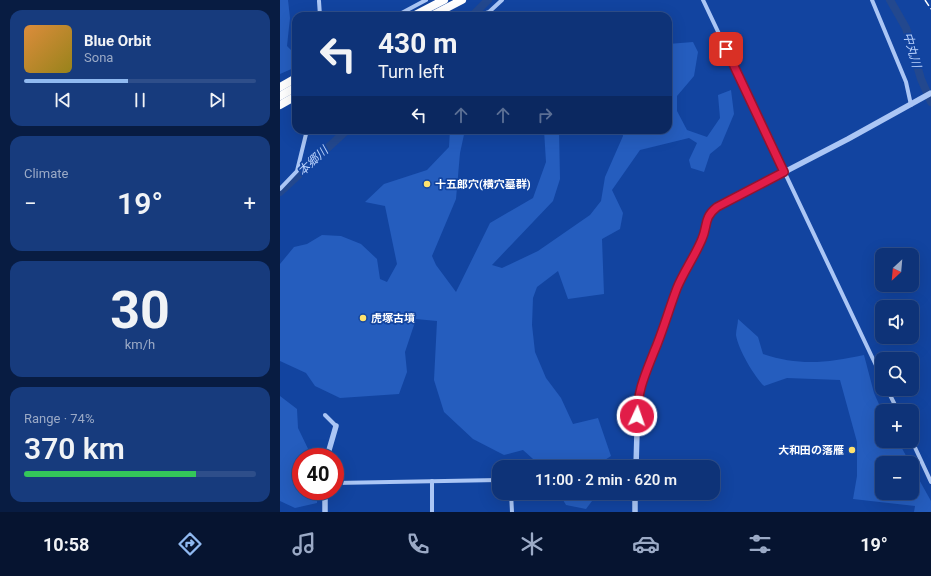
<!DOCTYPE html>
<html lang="en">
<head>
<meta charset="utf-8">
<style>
	:root { --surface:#0e3378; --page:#173b7d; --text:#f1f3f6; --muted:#9baac6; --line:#2e4e8a; --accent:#90b9f0 }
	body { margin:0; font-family:Roboto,"Noto Sans JP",sans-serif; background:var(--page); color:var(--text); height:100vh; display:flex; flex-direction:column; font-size:15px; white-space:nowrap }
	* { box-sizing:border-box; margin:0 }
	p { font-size:13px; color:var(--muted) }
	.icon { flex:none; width:22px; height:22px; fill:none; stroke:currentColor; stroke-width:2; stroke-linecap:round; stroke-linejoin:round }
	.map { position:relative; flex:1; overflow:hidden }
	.drawer { display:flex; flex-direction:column; gap:10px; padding:10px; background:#081c42; width:280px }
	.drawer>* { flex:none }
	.top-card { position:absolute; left:12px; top:12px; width:380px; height:122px; border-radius:12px; box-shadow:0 4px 16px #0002,0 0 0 1px var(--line); background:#0e3378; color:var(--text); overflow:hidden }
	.needle { width:26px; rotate:206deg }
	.tools { position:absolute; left:595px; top:248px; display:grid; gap:8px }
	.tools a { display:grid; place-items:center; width:44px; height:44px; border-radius:8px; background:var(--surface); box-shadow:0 4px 16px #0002,0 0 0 1px var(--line); font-size:20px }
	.speed { position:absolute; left:12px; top:448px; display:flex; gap:8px; font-size:20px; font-weight:700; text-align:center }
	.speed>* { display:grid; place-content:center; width:52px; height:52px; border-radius:50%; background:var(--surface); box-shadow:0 4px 16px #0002,0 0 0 1px var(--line); line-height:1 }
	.speed .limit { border:6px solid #d22; background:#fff; color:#111 }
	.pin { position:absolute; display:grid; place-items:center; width:34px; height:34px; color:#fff; margin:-17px; border-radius:8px; box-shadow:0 2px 6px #0006 }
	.me { position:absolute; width:44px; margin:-22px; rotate:3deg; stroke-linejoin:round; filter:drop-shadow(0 0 3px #0008) }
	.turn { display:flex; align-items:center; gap:14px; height:84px; padding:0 20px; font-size:18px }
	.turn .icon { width:52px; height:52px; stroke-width:2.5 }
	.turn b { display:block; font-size:28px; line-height:34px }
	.lanes { display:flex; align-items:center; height:38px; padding:0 20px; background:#0003; justify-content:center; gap:20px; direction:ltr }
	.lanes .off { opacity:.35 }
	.big { font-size:30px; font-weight:600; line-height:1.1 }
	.drawer .tile { flex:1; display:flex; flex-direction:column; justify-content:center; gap:6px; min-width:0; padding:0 14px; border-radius:12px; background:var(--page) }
	.drawer .dial { align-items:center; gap:0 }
	.dial b { font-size:52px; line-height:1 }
	.song { display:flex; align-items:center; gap:12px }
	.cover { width:48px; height:48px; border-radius:6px; background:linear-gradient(135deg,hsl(30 70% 55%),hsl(50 70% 35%)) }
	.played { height:4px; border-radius:2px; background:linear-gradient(90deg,var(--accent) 45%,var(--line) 45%) }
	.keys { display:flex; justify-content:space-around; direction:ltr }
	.heat { display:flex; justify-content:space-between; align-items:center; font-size:22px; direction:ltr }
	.charge { height:6px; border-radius:3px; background:linear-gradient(90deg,#34c759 74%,var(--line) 0) }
	.trip { position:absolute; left:212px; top:460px; width:228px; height:40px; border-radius:12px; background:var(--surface); box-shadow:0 4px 16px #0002,0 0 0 1px var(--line); font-weight:600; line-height:40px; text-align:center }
	.menu { display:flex; height:64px; justify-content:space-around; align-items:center; background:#061430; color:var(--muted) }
	.menu .icon { width:28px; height:28px }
	.menu .on { color:var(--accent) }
	.menu b { font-size:18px; color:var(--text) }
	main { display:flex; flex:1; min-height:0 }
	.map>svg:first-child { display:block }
	.green { fill:#255dbe }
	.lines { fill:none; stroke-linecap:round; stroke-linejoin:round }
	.river { stroke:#23488e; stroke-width:8 }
	.minor { stroke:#abc6f5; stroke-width:4 }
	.tertiary { stroke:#abc6f5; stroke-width:5.5 }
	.motorway { stroke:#fff; stroke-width:8 }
	.rail { stroke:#fff; stroke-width:1.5; stroke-dasharray:7 3; stroke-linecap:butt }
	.route-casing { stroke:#92132f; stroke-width:10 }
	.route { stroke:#e11d48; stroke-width:7 }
	.poi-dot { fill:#ffe26e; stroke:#1244a0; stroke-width:1.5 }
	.labels { text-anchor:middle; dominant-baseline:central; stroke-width:3.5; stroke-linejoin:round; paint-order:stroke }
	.poi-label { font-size:11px; font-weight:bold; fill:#fff; stroke:#1244a0; text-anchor:start }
	.water-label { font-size:12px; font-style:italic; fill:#b8d0fb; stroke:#1244a0 }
</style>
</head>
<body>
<main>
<section class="drawer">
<div class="tile">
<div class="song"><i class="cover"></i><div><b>Blue Orbit</b><p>Sona</p></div></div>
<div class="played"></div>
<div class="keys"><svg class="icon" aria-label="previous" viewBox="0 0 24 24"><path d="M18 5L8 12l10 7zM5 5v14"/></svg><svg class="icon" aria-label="pause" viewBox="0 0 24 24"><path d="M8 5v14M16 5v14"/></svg><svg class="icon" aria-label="next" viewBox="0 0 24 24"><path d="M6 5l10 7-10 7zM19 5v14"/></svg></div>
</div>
<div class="tile"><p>Climate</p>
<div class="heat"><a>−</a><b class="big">19°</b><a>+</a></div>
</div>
<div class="tile dial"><b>30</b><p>km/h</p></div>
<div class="tile"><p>Range · 74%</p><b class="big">370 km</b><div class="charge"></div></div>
</section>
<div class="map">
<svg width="651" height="512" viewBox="0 0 651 512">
	<rect width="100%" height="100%" fill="#1244a0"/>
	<g class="green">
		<path d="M 0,0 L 8,0 L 10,18 L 7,46 L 16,55 L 16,67 L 0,74 Z"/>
		<path d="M 413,42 L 418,52 L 414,76 L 397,96 L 397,111 L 407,130 L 427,137 L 440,118 L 438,95 L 451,90 L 454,114 L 441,145 L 430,154 L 424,172 L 411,168 L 409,160 L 417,143 L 409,138 L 360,150 L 332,190 L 343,213 L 340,229 L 322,239 L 324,294 L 288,299 L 278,271 L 257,287 L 253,298 L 252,325 L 255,352 L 266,378 L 281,398 L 293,424 L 318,418 L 331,456 L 314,467 L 262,467 L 243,450 L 224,455 L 193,439 L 164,412 L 154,380 L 157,321 L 136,319 L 125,352 L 127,372 L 119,394 L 60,398 L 35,386 L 26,373 L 0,361 L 0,264 L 14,247 L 27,244 L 42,235 L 61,236 L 81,244 L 97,259 L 100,279 L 107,282 L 117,264 L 105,206 L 85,202 L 104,184 L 147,170 L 169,147 L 170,130 L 185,130 L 180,153 L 176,199 L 152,256 L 156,265 L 176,292 L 210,223 L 253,198 L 266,162 L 264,130 L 279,130 L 280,179 L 273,201 L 212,265 L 222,268 L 258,251 L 310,215 L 321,201 L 325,177 L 343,136 L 342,130 L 388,130 L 388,44 Z"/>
		<path d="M 458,319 L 478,337 L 483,354 C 519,366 547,363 584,355 L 594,393 L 602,411 L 602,441 L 618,441 L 630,463 L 602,463 L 602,493 L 632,493 L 632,467 L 651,501 L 651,512 L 634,512 L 635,506 L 573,499 L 577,476 L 577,442 L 560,380 L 507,378 L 484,386 C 474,376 458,349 456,335 C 456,330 458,324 458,319 Z"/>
		<path d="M 0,396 L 17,409 L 18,428 L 32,457 L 21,457 L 21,491 L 38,491 L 37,503 L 15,508 L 0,501 Z"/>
		<path d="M 279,493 L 314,493 L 315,497 L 306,509 L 286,505 Z"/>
	</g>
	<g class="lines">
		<g class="river">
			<path d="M 610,0 L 626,28 L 641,79 L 651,102"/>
			<path d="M 192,16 L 208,0"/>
			<path d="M 0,192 L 67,130"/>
		</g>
		<g class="minor">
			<path d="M 423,0 L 602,378"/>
			<path d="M 592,0 L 626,82 L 631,105"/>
			<path d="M 39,1 L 40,16"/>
			<path d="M 116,16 L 146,0"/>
			<path d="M 198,16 L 209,12 L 222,0"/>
			<path d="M 0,189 L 17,171 L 27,130"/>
			<path d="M 607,389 L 618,411"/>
			<path d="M 45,415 L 56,426"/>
			<path d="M 632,441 L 651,482"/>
			<path d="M 152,481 L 152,512"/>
			<path d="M 55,483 L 219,480"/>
			<path d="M 231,493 L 232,512"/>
		</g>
		<g class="tertiary">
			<path d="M 47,457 L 56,426"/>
			<path d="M 356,467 L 358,396 L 362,379 L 374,352 L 398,287 L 423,237 L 426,220 L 437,207 L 568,139 L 651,93"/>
			<path d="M 45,491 L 45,512"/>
			<path d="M 355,512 L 355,493"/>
		</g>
		<g class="motorway">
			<path d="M 133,16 L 164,0"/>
			<path d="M 151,16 L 182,0"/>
			<path d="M 0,87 L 16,78"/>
			<path d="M 0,96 L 16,87"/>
			<path d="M 0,105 L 16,96"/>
		</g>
		<path class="rail" d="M 645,0 L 651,9"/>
	</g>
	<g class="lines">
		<g class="route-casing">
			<path id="route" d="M 357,416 C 358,389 365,375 374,352 C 383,331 389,309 397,288 C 404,271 415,256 422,239 C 428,226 423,218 437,207 L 504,172 L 446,49"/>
		</g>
		<use href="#route" class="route"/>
	</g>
	<g class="poi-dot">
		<circle cx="147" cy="184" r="4"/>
		<circle cx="83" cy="318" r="4"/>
		<circle cx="572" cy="450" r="4"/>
	</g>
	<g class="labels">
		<g class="poi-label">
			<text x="155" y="184">十五郎穴(横穴墓群)</text>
			<text x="91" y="318">虎塚古墳</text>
			<text x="564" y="450" text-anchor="end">大和田の落雁</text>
		</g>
		<g class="water-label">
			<text transform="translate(632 50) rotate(74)">中丸川</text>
			<text transform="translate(33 161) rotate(-43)">本郷川</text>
		</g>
	</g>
</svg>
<div class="tools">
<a><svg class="needle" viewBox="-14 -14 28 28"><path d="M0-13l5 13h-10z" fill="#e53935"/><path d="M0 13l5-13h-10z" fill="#9baac6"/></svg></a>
<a><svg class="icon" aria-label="sound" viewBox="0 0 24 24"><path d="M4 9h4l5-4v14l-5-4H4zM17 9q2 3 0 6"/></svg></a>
<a><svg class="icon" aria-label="search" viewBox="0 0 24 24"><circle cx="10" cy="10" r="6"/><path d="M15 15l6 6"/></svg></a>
<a>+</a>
<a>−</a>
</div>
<div class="speed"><div class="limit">40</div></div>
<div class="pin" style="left:446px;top:49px;background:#d93025"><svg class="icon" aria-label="arrive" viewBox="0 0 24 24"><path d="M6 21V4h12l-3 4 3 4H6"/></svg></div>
<svg class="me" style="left:357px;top:416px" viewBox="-20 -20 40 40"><circle r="17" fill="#e11d48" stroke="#fff" stroke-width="3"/><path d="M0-11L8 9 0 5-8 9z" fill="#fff"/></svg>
<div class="trip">11:00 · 2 min · 620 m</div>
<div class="top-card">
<div class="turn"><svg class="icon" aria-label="left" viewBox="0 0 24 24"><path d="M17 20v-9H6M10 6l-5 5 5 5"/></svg><div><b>430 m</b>Turn left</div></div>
<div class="lanes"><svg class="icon" aria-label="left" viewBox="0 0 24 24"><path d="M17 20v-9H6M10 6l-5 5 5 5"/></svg><svg class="icon off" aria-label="ahead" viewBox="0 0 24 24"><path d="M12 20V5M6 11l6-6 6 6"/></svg><svg class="icon off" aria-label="ahead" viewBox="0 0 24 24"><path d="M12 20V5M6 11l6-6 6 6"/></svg><svg class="icon off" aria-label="right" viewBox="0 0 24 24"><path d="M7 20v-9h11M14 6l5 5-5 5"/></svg></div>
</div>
</div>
</main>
<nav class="menu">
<b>10:58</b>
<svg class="icon on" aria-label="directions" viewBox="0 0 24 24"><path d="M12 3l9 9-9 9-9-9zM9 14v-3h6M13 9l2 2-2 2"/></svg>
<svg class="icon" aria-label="music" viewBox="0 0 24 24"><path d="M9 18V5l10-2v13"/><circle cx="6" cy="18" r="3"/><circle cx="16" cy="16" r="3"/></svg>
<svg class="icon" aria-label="phone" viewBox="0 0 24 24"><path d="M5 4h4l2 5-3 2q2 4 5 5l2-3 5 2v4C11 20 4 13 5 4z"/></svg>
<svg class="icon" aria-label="climate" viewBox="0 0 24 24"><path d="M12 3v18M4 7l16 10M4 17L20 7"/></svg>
<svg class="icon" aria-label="car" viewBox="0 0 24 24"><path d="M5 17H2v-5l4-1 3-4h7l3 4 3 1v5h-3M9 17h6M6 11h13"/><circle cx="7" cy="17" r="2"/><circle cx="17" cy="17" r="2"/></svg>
<svg class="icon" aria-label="filters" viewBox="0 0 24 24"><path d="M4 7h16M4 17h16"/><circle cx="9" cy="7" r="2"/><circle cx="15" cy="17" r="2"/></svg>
<b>19°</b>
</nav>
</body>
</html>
